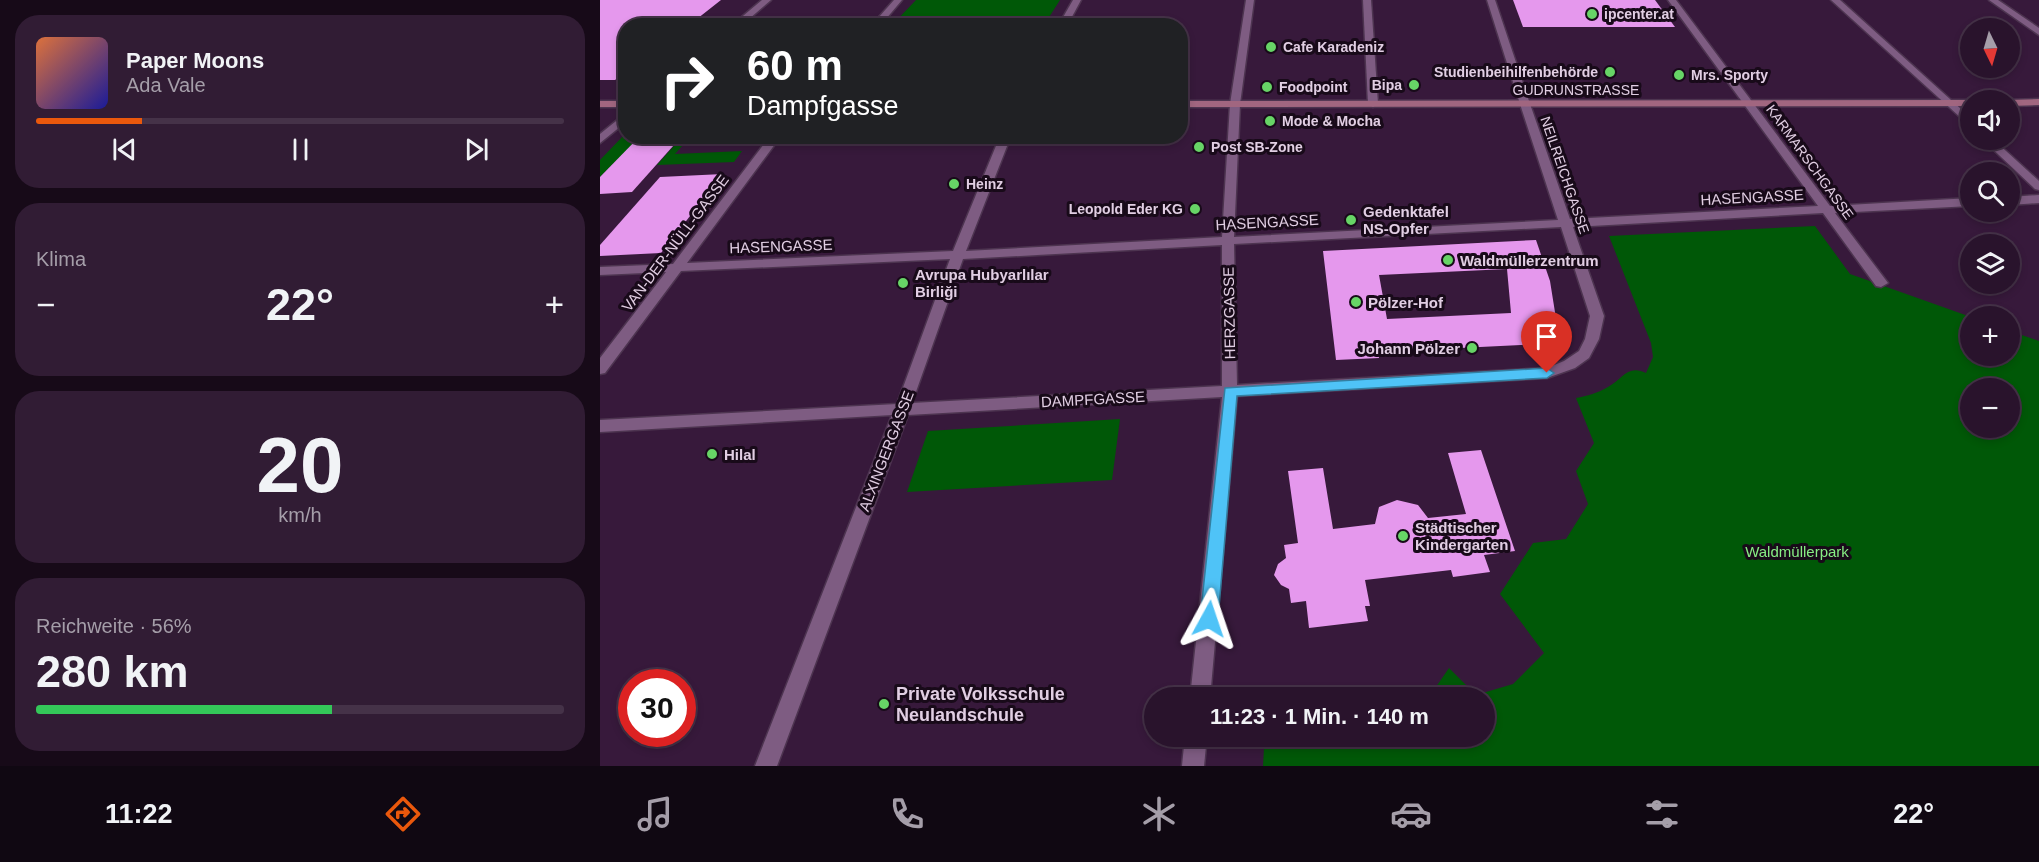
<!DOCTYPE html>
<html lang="de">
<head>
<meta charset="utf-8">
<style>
	:root { --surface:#29132c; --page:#311c34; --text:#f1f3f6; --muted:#a59ea9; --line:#453248; --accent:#ea580c }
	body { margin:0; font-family:Arial,sans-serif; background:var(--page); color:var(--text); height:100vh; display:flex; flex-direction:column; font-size:22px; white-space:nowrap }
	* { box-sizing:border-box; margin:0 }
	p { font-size:20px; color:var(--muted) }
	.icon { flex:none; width:33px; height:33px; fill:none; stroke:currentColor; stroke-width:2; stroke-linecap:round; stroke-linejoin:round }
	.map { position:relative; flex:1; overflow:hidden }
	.panel { display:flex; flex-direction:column; gap:15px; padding:15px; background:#170a18; width:600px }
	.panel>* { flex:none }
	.hud { position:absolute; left:18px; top:18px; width:570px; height:126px; border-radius:24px; box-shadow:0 3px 9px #0003,0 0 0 2px var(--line); background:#202124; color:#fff; overflow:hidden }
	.needle { width:39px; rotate:175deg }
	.tools { position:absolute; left:1360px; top:18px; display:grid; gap:12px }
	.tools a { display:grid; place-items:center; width:60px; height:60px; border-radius:50%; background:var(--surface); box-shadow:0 3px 9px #0003,0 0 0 2px var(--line); font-size:30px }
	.speed { position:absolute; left:18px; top:669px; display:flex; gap:12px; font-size:30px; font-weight:700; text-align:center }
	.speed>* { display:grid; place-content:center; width:78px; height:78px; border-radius:50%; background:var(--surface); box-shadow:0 3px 9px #0003,0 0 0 2px var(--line); line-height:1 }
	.speed .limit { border:9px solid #d22; background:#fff; color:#111 }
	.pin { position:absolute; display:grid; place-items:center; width:51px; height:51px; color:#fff; margin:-62px -26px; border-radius:50% 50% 50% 0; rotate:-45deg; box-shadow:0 0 6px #0007 }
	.pin .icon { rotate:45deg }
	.me { position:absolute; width:66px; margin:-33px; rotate:5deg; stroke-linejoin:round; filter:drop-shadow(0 0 4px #0008) }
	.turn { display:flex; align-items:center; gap:21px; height:126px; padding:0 30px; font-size:27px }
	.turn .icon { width:78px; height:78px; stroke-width:2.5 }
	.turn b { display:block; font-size:42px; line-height:51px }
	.big { font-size:45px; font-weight:700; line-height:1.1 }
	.panel .tile { flex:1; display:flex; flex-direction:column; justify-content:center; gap:9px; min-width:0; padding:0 21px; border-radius:24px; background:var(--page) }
	.panel .dial { align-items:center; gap:0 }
	.dial b { font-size:78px; line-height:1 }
	.song { display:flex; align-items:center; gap:18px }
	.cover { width:72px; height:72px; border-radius:9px; background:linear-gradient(135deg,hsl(20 70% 55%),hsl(240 70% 35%)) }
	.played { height:6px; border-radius:3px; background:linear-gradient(90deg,var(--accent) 20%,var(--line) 20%) }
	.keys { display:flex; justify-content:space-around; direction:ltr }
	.heat { display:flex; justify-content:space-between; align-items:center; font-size:33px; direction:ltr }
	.charge { height:9px; border-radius:4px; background:linear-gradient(90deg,#34c759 56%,var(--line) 0) }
	.trip { position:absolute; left:544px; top:687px; width:351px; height:60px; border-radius:30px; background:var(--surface); box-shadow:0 3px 9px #0003,0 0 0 2px var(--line); font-weight:700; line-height:60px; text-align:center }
	.menu { display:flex; height:96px; justify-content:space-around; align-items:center; background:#100812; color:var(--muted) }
	.menu .icon { width:42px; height:42px }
	.menu .active { color:var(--accent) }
	.menu b { font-size:27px; color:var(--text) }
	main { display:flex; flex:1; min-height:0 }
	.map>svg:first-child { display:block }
	.green { fill:#005807; fill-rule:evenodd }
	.building { fill:#e598ed; fill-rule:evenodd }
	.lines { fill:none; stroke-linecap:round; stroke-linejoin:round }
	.minor-casing { stroke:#4d3450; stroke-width:3 }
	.tertiary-casing { stroke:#4d3450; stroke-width:3 }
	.secondary-casing { stroke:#4d3450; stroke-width:3 }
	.minor { fill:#7e5c82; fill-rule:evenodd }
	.tertiary { fill:#7e5c82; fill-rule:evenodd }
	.secondary { fill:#a16680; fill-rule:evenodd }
	.route { fill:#4fc3f7; stroke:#337fa1; stroke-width:1.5 }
	.poi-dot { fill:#67d466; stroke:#180a19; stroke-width:2 }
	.labels { text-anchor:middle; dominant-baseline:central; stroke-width:6; stroke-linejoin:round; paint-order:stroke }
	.far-poi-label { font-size:14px; font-weight:bold; fill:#e1cee3; stroke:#180a19; text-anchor:start }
	.far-street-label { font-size:14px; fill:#e1cee3; stroke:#180a19 }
	.street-label { font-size:15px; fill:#e1cee3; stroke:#180a19 }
	.poi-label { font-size:15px; font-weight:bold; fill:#e1cee3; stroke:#180a19; text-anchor:start }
	.park-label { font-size:15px; fill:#87ee84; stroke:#180a19 }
	.near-poi-label { font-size:18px; font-weight:bold; fill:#e1cee3; stroke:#180a19; text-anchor:start }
</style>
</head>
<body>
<main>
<section class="panel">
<div class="tile">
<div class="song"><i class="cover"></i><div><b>Paper Moons</b><p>Ada Vale</p></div></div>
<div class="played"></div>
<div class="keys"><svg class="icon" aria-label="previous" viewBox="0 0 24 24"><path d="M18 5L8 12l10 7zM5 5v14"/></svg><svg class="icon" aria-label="pause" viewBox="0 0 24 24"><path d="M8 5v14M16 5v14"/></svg><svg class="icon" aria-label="next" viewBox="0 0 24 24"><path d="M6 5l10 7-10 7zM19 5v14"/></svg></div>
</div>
<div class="tile"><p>Klima</p>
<div class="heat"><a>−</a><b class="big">22°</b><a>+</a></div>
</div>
<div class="tile dial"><b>20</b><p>km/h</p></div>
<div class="tile"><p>Reichweite · 56%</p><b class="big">280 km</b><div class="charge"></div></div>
</section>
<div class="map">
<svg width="1439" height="766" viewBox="0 0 1439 766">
	<rect width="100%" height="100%" fill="#37193b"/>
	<g class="green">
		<path d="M 316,0 L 460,0 L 444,25 L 292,25 Z"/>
		<path d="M 25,134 L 40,137 L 0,177 L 0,160 Z"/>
		<path d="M 82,137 L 90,137 L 75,154 L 142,151 L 134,162 L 57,165 Z"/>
		<path d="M 1215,226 L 1250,274 L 1371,317 L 1371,356 L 1410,356 L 1410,331 L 1439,341 L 1439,766 L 663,766 L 664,748 L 795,748 L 803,737 L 885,736 L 885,698 L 829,697 L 849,668 L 876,695 L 913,684 L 944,653 L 900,594 L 933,543 L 966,539 L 988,504 L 976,471 L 994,443 L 976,398 C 987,396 998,393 1008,387 C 1022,380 1027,364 1046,373 L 1053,357 L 1051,343 L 1009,236 ZM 1371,388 L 1410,388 L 1410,428 L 1371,428 Z"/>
		<path d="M 520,419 L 512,480 L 307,492 L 328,431 Z"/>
	</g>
	<g class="building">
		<path d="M 0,0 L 121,0 L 88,26 L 26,26 L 26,72 L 15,80 L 0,80 Z"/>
		<path d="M 913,0 L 1055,0 L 1075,27 L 923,27 Z"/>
		<path d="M 40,136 L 82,136 L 32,192 L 0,194 L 0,177 Z"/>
		<path d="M 123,174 L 61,253 L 0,256 L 0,245 L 60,177 Z"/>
		<path d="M 936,240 L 950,281 L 958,331 L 940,344 L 778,352 L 779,358 L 736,360 L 723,251 ZM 907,269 L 911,313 L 787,319 L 779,275 Z"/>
		<path d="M 881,450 L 915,551 L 884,555 L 890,572 L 853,577 L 851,570 L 765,580 L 770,606 L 765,606 L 768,621 L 709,628 L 706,601 L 691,603 L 689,589 L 681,585 L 674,575 L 678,564 L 686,558 L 684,545 L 698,543 L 688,471 L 723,468 L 733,529 L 775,524 L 779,507 L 797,500 L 818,505 L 828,518 L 866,514 L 848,453 Z"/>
	</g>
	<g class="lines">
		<g class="minor-casing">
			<g id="minor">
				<path d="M 162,0 L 171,0 L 141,26 L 131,26 Z"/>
				<path d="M 294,0 L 302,0 L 280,26 L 271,26 Z"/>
				<path d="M 473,0 L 481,0 L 467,26 L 458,26 Z"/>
				<path d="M 646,0 L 654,0 L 640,104 L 634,237 L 958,220 L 920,104 L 925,101 L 930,104 L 970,219 L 1218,206 L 1068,0 L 1076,0 L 1230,206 L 1371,198 L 1371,206 L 1235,213 L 1288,283 L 1281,287 L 1276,286 L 1223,213 L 973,227 L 1004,316 L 999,339 L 989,358 L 975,368 L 947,378 L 637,396 L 610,698 L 590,698 L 622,397 L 308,415 L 177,766 L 155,766 L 292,415 L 0,432 L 0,420 L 297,404 L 350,259 L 81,271 L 5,373 L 0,374 L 0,358 L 66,272 L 0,275 L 0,267 L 73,264 L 170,136 L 181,136 L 87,263 L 353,251 L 400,136 L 411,136 L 366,251 L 622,237 L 630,104 ZM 961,227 L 990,316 L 985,339 L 979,351 L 964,361 L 947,368 L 637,385 L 634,244 ZM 622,245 L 622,386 L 312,403 L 363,259 Z"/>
				<path d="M 763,0 L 771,0 L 778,104 L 773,107 L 768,104 Z"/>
				<path d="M 1231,0 L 1240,0 L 1371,118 L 1371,127 Z"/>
				<path d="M 1389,0 L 1398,0 L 1439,28 L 1439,35 Z"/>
				<path d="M 26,113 L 26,122 L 0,143 L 0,134 Z"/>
				<path d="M 1383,140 L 1394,140 L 1439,181 L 1439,190 L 1435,189 Z"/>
				<path d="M 1439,195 L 1439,203 L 1410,205 L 1410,197 Z"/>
				<path d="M 585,736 L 607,736 L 604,766 L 582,766 Z"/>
			</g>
		</g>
		<g class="tertiary-casing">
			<path id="tertiary" d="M 887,0 L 895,0 L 930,104 L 929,106 L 920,104 Z"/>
		</g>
		<g class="secondary-casing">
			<g id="secondary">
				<path d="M 1439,99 L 1439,105 L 1410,106 L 1410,100 L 1408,100 Z"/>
				<path d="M 1371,100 L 1373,100 L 1371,100 L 1371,106 L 580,107 L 580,101 Z"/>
				<rect x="0" y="101" width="26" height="6"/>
			</g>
		</g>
		<use href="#minor" class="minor"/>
		<use href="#tertiary" class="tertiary"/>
		<use href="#secondary" class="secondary"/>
	</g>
	<path class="route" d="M 947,368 L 954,373 L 947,378 L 637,396 L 618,619 L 615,625 L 609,627 L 603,625 L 600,619 L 625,388 Z"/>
	<g class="poi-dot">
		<circle cx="992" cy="14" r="6"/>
		<circle cx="671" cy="47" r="6"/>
		<circle cx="1010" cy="72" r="6"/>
		<circle cx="1079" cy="75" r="6"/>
		<circle cx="814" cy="85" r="6"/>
		<circle cx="667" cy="87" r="6"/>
		<circle cx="670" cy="121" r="6"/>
		<circle cx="599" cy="147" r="6"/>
		<circle cx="354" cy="184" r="6"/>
		<circle cx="595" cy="209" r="6"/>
		<circle cx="751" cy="220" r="6"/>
		<circle cx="848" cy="260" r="6"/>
		<circle cx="303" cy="283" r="6"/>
		<circle cx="756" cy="302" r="6"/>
		<circle cx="872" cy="348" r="6"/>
		<circle cx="112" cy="454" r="6"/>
		<circle cx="803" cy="536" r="6"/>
		<circle cx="284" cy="704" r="6"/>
	</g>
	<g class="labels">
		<g class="far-poi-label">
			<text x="1004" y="14">ipcenter.at</text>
			<text x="683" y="47">Cafe Karadeniz</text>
			<text x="998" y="72" text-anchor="end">Studienbeihilfenbehörde</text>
			<text x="1091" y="75">Mrs. Sporty</text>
			<text x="802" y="85" text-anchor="end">Bipa</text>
			<text x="679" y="87">Foodpoint</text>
			<text x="682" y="121">Mode &amp; Mocha</text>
			<text x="611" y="147">Post SB-Zone</text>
			<text x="366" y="184">Heinz</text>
			<text x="583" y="209" text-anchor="end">Leopold Eder KG</text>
		</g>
		<g class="far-street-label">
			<text x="976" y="90">GUDRUNSTRASSE</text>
			<text transform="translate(1210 162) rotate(54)">KARMARSCHGASSE</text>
			<text transform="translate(965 175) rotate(71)">NEILREICHGASSE</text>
		</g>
		<g class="street-label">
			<text transform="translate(1152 197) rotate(-3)">HASENGASSE</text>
			<text transform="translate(667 222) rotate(-3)">HASENGASSE</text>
			<text transform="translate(75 243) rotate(-53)">VAN-DER-NÜLL-GASSE</text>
			<text transform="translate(181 246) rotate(-2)">HASENGASSE</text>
			<text transform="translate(629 313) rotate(-91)">HERZGASSE</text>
			<text transform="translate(493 399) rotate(-3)">DAMPFGASSE</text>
			<text transform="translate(286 451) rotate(-69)">ALXINGERGASSE</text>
		</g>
		<g class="poi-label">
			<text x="763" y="211">Gedenktafel<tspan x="763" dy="17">NS-Opfer</tspan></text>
			<text x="860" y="260">Waldmüllerzentrum</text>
			<text x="315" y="274">Avrupa Hubyarlılar<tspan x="315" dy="17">Birliği</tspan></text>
			<text x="768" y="302">Pölzer-Hof</text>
			<text x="860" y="348" text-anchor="end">Johann Pölzer</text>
			<text x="124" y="454">Hilal</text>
			<text x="815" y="527">Städtischer<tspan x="815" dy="17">Kindergarten</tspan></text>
		</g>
		<g class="park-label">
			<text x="1197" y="551">Waldmüllerpark</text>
		</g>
		<g class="near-poi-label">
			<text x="296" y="694">Private Volksschule<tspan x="296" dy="21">Neulandschule</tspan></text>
		</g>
	</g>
</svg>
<div class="tools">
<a><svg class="needle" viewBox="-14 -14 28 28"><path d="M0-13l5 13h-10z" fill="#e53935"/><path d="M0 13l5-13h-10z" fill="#a59ea9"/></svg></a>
<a><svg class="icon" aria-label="sound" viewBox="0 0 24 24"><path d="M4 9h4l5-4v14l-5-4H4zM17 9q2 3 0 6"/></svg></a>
<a><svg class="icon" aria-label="search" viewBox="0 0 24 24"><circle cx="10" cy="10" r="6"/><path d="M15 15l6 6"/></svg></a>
<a><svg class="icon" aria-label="layers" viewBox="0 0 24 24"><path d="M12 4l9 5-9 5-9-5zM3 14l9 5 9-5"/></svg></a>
<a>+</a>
<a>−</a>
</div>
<div class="speed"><div class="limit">30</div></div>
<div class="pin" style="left:947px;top:373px;background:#d93025"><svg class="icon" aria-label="arrive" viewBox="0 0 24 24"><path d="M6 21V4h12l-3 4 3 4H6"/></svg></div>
<svg class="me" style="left:609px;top:619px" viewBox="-20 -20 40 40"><path d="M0-17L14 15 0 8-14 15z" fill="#4fc3f7" stroke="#fff" stroke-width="4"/></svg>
<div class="trip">11:23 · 1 Min. · 140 m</div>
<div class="hud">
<div class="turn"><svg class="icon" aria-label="right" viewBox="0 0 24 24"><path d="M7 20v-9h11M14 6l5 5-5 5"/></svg><div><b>60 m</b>Dampfgasse</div></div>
</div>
</div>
</main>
<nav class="menu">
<b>11:22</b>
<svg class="icon active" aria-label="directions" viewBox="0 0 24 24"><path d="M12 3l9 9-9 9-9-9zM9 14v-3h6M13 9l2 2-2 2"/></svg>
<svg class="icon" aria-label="music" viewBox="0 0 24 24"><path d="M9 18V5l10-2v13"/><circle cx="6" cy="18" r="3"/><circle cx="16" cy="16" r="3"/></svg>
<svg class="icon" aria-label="phone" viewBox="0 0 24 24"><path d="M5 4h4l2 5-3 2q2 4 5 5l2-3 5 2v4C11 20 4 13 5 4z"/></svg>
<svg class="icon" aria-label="climate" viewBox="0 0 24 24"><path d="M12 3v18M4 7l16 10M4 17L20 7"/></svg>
<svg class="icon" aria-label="car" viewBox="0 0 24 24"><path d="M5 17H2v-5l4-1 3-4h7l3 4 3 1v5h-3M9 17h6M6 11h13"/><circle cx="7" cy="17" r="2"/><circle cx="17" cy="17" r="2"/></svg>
<svg class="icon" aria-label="filters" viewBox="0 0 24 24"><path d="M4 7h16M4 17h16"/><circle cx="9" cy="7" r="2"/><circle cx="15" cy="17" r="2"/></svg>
<b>22°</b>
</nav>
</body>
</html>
